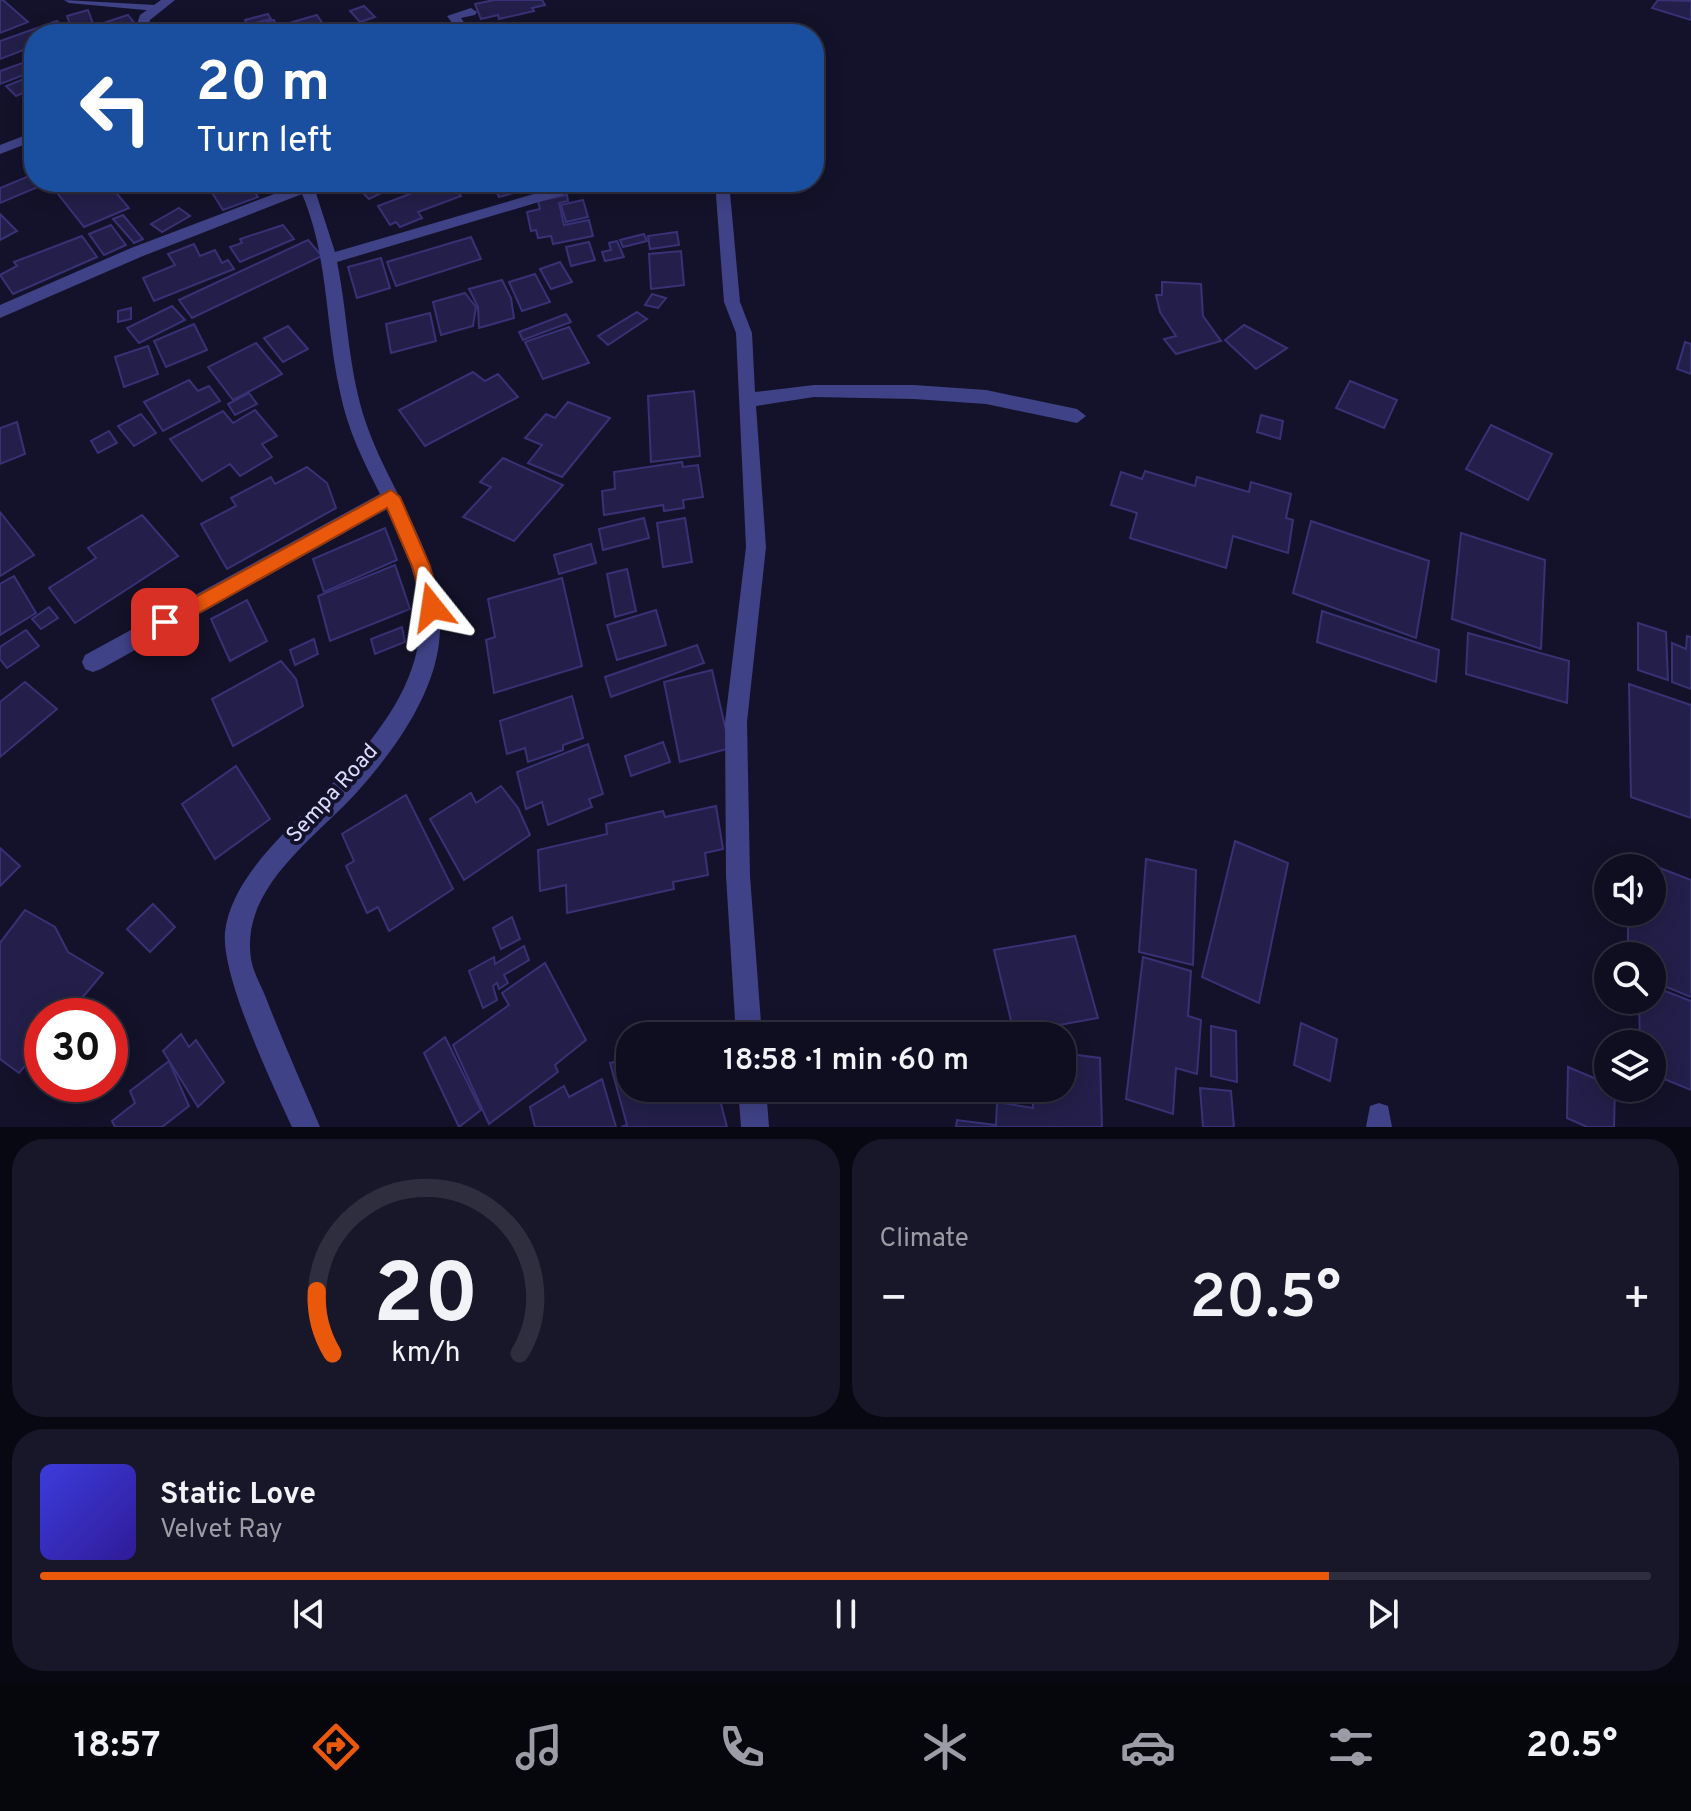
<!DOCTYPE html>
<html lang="en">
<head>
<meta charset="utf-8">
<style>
	:root { --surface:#0f0e20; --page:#181729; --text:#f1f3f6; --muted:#9b9ca5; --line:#2f2e3e; --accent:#ea580c }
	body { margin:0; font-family:Overpass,sans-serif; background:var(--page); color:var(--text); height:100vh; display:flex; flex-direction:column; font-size:30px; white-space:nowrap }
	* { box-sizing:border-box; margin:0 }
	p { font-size:26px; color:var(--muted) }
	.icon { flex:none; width:44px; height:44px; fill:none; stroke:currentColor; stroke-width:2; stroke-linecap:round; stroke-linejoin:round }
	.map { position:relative; height:1127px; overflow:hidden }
	.drawer { display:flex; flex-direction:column; gap:12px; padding:12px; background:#080812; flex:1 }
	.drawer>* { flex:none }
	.hud { position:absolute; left:24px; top:24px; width:800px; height:168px; border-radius:32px; box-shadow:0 4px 20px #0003,0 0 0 2px var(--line); background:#1a4fa0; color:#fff; overflow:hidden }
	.fabs { position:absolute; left:1594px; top:854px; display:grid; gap:16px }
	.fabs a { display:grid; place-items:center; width:72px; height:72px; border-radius:50%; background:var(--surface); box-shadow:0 4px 20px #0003,0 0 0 2px var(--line); font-size:40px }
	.speed { position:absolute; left:24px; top:998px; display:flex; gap:16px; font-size:40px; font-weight:700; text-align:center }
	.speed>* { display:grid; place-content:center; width:104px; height:104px; border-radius:50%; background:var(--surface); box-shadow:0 4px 20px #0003,0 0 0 2px var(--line); line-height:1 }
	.speed .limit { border:12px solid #d22; background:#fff; color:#111 }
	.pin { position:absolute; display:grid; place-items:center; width:68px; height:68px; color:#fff; margin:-34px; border-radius:16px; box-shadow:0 4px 12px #0006 }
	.me { position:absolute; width:88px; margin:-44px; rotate:345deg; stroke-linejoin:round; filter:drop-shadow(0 0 6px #0008) }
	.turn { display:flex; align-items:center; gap:28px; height:168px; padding:0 40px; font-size:36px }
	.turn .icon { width:104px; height:104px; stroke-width:2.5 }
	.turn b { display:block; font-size:56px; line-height:68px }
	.big { font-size:60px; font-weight:600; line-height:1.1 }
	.drawer .widget { flex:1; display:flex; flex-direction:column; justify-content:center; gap:12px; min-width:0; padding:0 28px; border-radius:32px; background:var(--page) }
	.drawer .dial { align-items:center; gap:0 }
	.dial svg { height:208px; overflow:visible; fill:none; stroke:var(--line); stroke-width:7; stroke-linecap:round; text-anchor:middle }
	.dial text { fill:var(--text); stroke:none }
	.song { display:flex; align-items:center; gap:24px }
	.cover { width:96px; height:96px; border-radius:12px; background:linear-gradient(135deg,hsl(240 70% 55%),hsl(250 70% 35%)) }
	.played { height:8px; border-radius:4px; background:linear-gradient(90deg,var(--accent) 80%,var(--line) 80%) }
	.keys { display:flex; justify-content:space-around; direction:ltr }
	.heat { display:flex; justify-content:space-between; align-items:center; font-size:44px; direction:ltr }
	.drawer .tiles { flex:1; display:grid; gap:12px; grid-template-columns:1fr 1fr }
	.widget:last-child { grid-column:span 2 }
	.trip { position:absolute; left:616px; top:1022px; width:460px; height:80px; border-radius:32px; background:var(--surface); box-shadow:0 4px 20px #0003,0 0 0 2px var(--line); font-weight:600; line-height:80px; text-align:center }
	.tab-bar { display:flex; height:128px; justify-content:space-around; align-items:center; background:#06060d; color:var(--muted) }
	.tab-bar .icon { width:56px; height:56px }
	.tab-bar .selected { color:var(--accent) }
	.tab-bar b { font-size:36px; color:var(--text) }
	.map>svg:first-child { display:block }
	.building { fill:#231f4a; stroke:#393175; stroke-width:2 }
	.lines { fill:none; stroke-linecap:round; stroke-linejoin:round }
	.service { fill:#3f4287; fill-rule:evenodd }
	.minor { fill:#3f4287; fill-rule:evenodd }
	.route { fill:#ea580c; stroke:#983908; stroke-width:2 }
	.labels { text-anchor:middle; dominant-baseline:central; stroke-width:8; stroke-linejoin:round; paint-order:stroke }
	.street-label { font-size:22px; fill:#dddcfe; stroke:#14122a }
</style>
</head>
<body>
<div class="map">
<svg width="1691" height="1127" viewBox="0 0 1691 1127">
	<rect width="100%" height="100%" fill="#14122a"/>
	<g class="building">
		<path d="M 0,0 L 3,0 L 28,22 L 0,33 Z"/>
		<path d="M 494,0 L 542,0 L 545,5 L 532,8 L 534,11 L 499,19 L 498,15 L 481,19 L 475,4 Z"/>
		<path d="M 1658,0 L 1691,1 L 1691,20 L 1652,8 Z"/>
		<path d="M 364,6 L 375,17 L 360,22 L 350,11 Z"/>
		<path d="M 88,10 L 94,26 L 73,32 L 67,16 Z"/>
		<path d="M 268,14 L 271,19 L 247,25 L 245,20 Z"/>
		<path d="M 128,15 L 136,25 L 107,34 L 100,24 Z"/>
		<path d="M 317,15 L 329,33 L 288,34 L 282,25 Z"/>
		<path d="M 274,20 L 280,34 L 254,34 L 251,26 Z"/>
		<path d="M 57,21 L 70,33 L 34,34 L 34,46 L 0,59 L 0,41 Z"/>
		<path d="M 34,59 L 34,71 L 0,84 L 0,71 Z"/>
		<path d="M 34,75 L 34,88 L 16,96 L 6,86 Z"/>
		<path d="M 34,174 L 34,182 L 45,184 L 0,203 L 0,188 Z"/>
		<path d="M 85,182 L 107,182 L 129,208 L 84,227 L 58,194 Z"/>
		<path d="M 225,182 L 247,182 L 258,197 L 223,210 L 209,188 Z"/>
		<path d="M 254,182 L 287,182 L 260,192 Z"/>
		<path d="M 352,182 L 404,182 L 369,199 Z"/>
		<path d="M 441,182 L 450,182 L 461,196 L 418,212 L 422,218 L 400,227 L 396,222 L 390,225 L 378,206 Z"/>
		<path d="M 482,182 L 533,182 L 518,186 L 521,191 L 499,197 L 494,187 L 486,189 Z"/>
		<path d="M 567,195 L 568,201 L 559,203 L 564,225 L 589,220 L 593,236 L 553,244 L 551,236 L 538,238 L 536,230 L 531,231 L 527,212 L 540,209 L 538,201 Z"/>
		<path d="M 583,200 L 588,217 L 566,222 L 561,205 Z"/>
		<path d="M 179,208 L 190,216 L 162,232 L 151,224 Z"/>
		<path d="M 0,214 L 17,231 L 0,240 Z"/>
		<path d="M 123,215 L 143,239 L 134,243 L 113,219 Z"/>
		<path d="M 111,225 L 126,245 L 104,255 L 89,234 Z"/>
		<path d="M 283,225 L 294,239 L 240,262 L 230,247 L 242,243 L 240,239 Z"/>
		<path d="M 677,232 L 679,245 L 650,249 L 648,236 Z"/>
		<path d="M 644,234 L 647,241 L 623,247 L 620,240 Z"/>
		<path d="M 82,236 L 97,257 L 13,294 L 0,275 L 17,266 L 14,262 Z"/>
		<path d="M 471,237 L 481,259 L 396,286 L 387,262 Z"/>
		<path d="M 308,240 L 322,256 L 192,318 L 179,300 Z"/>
		<path d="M 617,241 L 624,257 L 605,261 L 602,252 L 611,250 L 609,243 Z"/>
		<path d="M 589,242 L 595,260 L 571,266 L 566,247 Z"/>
		<path d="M 194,244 L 200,256 L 215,250 L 222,263 L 228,260 L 234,269 L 154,301 L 143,278 L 175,265 L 168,254 Z"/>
		<path d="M 681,251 L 684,285 L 651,289 L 649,254 Z"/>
		<path d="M 381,258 L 390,288 L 357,298 L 348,267 Z"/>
		<path d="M 560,262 L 572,282 L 551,289 L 540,269 Z"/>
		<path d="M 535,274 L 550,302 L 522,311 L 509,282 Z"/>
		<path d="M 502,280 L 511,298 L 514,318 L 479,328 L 478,307 L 469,289 Z"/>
		<path d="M 1162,282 L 1201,284 L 1203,316 L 1221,341 L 1176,354 L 1164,339 L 1176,336 L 1160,312 L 1156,295 L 1162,295 Z"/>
		<path d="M 465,293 L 476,307 L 473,326 L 441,335 L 433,302 Z"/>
		<path d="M 652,294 L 666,298 L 658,308 L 645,305 Z"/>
		<path d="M 172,306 L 185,320 L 139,343 L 127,328 Z"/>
		<path d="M 131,308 L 131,319 L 118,322 L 118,311 Z"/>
		<path d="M 637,312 L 647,319 L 608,345 L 598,336 Z"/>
		<path d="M 430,313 L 436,341 L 391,353 L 386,324 Z"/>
		<path d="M 566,314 L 571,322 L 523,340 L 519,332 Z"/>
		<path d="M 194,324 L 207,350 L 166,367 L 154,341 Z"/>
		<path d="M 1244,325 L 1287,348 L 1256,369 L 1225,340 Z"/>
		<path d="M 288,326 L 308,349 L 283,362 L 264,338 Z"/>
		<path d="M 569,327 L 589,363 L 543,379 L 525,342 Z"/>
		<path d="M 1685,342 L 1691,344 L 1691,374 L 1677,369 Z"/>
		<path d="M 256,343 L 282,374 L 233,400 L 208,367 Z"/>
		<path d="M 148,346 L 158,374 L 124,387 L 115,357 Z"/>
		<path d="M 473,372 L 485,381 L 498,374 L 518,397 L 425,446 L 399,410 Z"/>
		<path d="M 189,380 L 198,391 L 209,386 L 220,401 L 163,431 L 144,402 Z"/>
		<path d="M 1350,381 L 1397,400 L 1384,428 L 1336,408 Z"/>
		<path d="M 694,391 L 700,456 L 651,462 L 648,396 Z"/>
		<path d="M 249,393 L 257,404 L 235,415 L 228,404 Z"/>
		<path d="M 568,402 L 610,418 L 562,477 L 528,463 L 542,445 L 525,438 L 546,414 L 555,418 Z"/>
		<path d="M 255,410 L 277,436 L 262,444 L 272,457 L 240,476 L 230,464 L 202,481 L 170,439 L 223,411 L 233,423 Z"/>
		<path d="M 141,414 L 156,433 L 134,446 L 118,426 Z"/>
		<path d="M 1261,415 L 1283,421 L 1280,439 L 1257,432 Z"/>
		<path d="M 17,422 L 25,454 L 0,464 L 0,428 Z"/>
		<path d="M 1491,425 L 1552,454 L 1528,500 L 1466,469 Z"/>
		<path d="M 109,431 L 117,443 L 98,453 L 91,441 Z"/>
		<path d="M 503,458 L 563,485 L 514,541 L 463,517 L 491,487 L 480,482 Z"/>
		<path d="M 682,462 L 683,467 L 698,465 L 703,497 L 683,500 L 684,508 L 664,511 L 663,505 L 604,515 L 602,491 L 615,489 L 614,472 Z"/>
		<path d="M 307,467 L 327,483 L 336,508 L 227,569 L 201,524 L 236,506 L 231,498 L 271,477 L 275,484 Z"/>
		<path d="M 1145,471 L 1195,486 L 1197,477 L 1249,492 L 1251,482 L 1291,494 L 1286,518 L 1293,520 L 1288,553 L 1233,536 L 1226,568 L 1130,538 L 1137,513 L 1111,505 L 1121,472 L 1142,479 Z"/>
		<path d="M 0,512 L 34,555 L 0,576 Z"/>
		<path d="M 142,515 L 178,556 L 75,623 L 49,588 L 96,558 L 88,548 Z"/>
		<path d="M 644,518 L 649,538 L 603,550 L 599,529 Z"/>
		<path d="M 685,518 L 692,562 L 663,567 L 657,523 Z"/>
		<path d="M 1311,521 L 1429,561 L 1416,638 L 1293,593 Z"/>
		<path d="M 385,528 L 397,560 L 324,592 L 313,559 Z"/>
		<path d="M 1461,533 L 1545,560 L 1541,649 L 1452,619 Z"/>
		<path d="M 591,544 L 596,563 L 559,574 L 554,555 Z"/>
		<path d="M 395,565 L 410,609 L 330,641 L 318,596 Z"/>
		<path d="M 627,569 L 636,611 L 615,617 L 607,574 Z"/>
		<path d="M 14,576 L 36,613 L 0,635 L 0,584 Z"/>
		<path d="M 562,578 L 582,666 L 494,693 L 486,640 L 495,637 L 488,599 Z"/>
		<path d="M 247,600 L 267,641 L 230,661 L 211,619 Z"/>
		<path d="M 49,607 L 58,618 L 41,629 L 32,619 Z"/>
		<path d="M 656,610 L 666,645 L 617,660 L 607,625 Z"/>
		<path d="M 1322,611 L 1439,650 L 1436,682 L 1317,642 Z"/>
		<path d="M 1638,623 L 1666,632 L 1668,680 L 1638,670 Z"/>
		<path d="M 402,627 L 405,642 L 375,654 L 371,639 Z"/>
		<path d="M 26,630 L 39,646 L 7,668 L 0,659 L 0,647 Z"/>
		<path d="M 1468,633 L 1569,661 L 1567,703 L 1466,674 Z"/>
		<path d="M 1687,636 L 1691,637 L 1691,689 L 1672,682 L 1672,643 L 1686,649 Z"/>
		<path d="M 314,639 L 318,654 L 295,665 L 290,650 Z"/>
		<path d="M 697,645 L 704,663 L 611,697 L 605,677 Z"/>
		<path d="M 281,661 L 296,679 L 303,706 L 233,746 L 212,699 Z"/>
		<path d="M 712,670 L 730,748 L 680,762 L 664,682 Z"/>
		<path d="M 25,682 L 57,709 L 0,757 L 0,702 Z"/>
		<path d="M 1629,684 L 1691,705 L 1691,818 L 1631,797 Z"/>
		<path d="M 572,696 L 583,738 L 563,745 L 563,750 L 528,762 L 525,748 L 507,754 L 500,721 Z"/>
		<path d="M 663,742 L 670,762 L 631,776 L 625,756 Z"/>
		<path d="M 588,744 L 603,794 L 589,799 L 592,807 L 548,825 L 542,802 L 526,809 L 517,772 Z"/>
		<path d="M 236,766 L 270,819 L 215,859 L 182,804 Z"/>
		<path d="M 501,786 L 518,808 L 530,835 L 464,880 L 430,819 L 471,793 L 476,803 Z"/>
		<path d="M 406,795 L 453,889 L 389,931 L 378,907 L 367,913 L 346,866 L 354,861 L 342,834 Z"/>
		<path d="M 716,806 L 723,849 L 705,853 L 708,875 L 673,882 L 674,889 L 567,913 L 566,885 L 540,891 L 538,850 L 607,834 L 606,824 L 663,811 L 665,817 Z"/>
		<path d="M 1235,841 L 1288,863 L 1259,1003 L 1202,977 Z"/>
		<path d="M 0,848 L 20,866 L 0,886 Z"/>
		<path d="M 1629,856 L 1691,880 L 1691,997 L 1652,981 L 1652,956 L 1628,956 L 1628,912 L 1652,912 L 1652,868 L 1629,868 Z"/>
		<path d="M 1146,859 L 1196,870 L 1193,965 L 1139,952 Z"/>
		<path d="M 153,904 L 175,927 L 150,952 L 127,929 Z"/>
		<path d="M 25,910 L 55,927 L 68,952 L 103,973 L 67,1016 L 42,1016 L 42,1046 L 19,1073 L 0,1059 L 0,943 Z"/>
		<path d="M 512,917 L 520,939 L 501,949 L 493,928 Z"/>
		<path d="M 1075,936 L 1098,1018 L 1014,1033 L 994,950 Z"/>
		<path d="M 524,946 L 529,960 L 504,975 L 508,983 L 499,989 L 497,983 L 493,986 L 497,1000 L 483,1008 L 469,971 L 494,957 L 495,964 Z"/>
		<path d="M 1143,957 L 1191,971 L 1188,1016 L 1201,1020 L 1197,1074 L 1176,1068 L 1173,1114 L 1126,1099 Z"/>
		<path d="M 545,963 L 586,1040 L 555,1065 L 558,1072 L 489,1124 L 453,1045 L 509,1005 L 502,993 Z"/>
		<path d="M 1652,986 L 1691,1001 L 1691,1090 L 1652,1074 L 1652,1044 L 1640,1044 L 1639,1000 L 1652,1000 Z"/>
		<path d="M 1301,1023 L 1337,1039 L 1330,1081 L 1294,1065 Z"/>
		<path d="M 1211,1026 L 1236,1031 L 1237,1082 L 1211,1076 Z"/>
		<path d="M 181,1034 L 189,1047 L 196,1040 L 224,1082 L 198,1107 L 163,1051 Z"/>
		<path d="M 445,1037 L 481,1110 L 459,1127 L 424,1053 Z"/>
		<path d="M 1062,1053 L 1100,1058 L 1102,1127 L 956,1127 L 957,1120 L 996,1125 L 997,1102 L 1033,1108 L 1033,1088 L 1062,1088 Z"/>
		<path d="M 630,1058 L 630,1088 L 724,1088 L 726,1093 L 719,1096 L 727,1127 L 621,1127 L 627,1125 L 610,1063 Z"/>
		<path d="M 169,1061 L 189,1106 L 162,1127 L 115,1127 L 112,1121 L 135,1103 L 130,1091 Z"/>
		<path d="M 1568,1067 L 1608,1084 L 1608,1088 L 1615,1088 L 1614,1127 L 1587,1127 L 1567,1118 Z"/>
		<path d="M 602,1079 L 616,1127 L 535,1127 L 530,1107 L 564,1086 L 569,1097 Z"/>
		<path d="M 1200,1088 L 1231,1091 L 1234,1127 L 1203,1127 Z"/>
	</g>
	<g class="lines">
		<g class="service">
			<path d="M 64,0 L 156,5 L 162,8 L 156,11 L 69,3 Z"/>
			<path d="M 1379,1103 L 1388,1106 L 1392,1127 L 1366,1127 L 1370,1106 Z"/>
		</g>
		<g class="minor">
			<path d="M 161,0 L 175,0 L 150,20 L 146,34 L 134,34 L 140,15 Z"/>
			<path d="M 471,8 L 477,12 L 475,15 L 461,18 L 472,34 L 460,34 L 447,16 Z"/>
			<path d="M 34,132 L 34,141 L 0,154 L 0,145 Z"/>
			<path d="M 297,182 L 311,182 L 314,187 L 335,252 L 575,182 L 598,182 L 596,185 L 337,262 C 348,315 348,371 366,423 C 392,499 452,565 438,650 C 429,702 392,753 358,791 C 316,838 240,887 251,959 C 253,972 261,985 266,998 C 283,1042 302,1084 320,1127 L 292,1127 C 272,1083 221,977 225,932 C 229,895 258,860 283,834 C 346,768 439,692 417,588 C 411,560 399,534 387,509 L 101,669 L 93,672 L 85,669 L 82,662 L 85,655 L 380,494 C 363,461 347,428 340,392 C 325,326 329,257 302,194 L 143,256 L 0,318 L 0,305 L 131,248 L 298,185 Z"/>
			<path d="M 715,182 L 729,182 L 740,302 L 752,333 L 755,392 L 814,385 L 914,385 L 986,390 L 1077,409 L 1086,416 L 1077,423 L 986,404 L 914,399 L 814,397 L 756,406 L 766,547 L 747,722 L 750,876 L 762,1036 L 736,1036 L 726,876 L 725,722 L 746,547 L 736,333 L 724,302 Z"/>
			<path d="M 738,1088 L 766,1088 L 769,1127 L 741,1127 Z"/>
		</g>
	</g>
	<path class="route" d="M 391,490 L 400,497 L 430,566 L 441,607 L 438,613 L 425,613 L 412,566 L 387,508 L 172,628 L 165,631 L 159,628 L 156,622 L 159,617 Z"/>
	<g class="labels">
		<g class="street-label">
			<text transform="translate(333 794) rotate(-48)">Sempa Road</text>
		</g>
	</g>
</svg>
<div class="fabs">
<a><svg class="icon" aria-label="sound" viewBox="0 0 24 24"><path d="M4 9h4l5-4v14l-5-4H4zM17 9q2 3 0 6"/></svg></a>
<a><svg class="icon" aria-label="search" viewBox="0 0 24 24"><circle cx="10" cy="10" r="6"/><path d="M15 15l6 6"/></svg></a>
<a><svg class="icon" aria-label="layers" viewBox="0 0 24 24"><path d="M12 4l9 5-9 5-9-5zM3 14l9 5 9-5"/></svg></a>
</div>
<div class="speed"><div class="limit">30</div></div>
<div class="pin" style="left:165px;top:622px;background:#d93025"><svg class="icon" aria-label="arrive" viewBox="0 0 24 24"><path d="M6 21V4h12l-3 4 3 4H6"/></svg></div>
<svg class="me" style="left:432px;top:607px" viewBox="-20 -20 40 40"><path d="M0-17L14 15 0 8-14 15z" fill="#ea580c" stroke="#fff" stroke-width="4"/></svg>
<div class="trip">18:58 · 1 min · 60 m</div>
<div class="hud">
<div class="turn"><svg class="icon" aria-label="left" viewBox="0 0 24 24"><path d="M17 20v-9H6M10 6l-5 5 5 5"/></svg><div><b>20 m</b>Turn left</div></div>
</div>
</div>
<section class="drawer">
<div class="tiles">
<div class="widget dial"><svg viewBox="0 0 100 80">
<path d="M14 69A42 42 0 1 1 86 69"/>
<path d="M14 69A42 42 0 0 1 8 45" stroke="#ea580c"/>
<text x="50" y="56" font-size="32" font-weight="700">20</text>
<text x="50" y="72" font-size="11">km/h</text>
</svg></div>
<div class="widget"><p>Climate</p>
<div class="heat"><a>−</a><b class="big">20.5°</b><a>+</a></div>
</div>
<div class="widget">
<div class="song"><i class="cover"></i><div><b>Static Love</b><p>Velvet Ray</p></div></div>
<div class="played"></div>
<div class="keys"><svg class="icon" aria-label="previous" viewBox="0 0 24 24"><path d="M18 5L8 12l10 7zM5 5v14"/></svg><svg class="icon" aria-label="pause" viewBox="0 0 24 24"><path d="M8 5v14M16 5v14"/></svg><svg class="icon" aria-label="next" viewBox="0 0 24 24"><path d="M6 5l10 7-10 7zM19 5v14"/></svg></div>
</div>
</div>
</section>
<nav class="tab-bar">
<b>18:57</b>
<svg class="icon selected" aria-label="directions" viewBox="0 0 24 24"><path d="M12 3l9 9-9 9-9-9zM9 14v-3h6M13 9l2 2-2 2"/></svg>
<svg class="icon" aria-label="music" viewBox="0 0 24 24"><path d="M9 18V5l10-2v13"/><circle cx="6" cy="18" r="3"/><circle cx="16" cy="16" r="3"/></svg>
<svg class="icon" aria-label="phone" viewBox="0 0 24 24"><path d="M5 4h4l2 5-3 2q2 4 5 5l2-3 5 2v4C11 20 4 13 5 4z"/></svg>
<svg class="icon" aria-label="climate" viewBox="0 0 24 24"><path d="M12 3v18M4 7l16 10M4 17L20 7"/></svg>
<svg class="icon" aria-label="car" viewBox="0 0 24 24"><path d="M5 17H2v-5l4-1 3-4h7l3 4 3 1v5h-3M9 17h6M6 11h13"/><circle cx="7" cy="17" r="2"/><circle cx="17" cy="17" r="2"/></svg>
<svg class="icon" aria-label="filters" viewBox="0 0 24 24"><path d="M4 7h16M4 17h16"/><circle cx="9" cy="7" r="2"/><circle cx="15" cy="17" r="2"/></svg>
<b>20.5°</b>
</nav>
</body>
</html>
